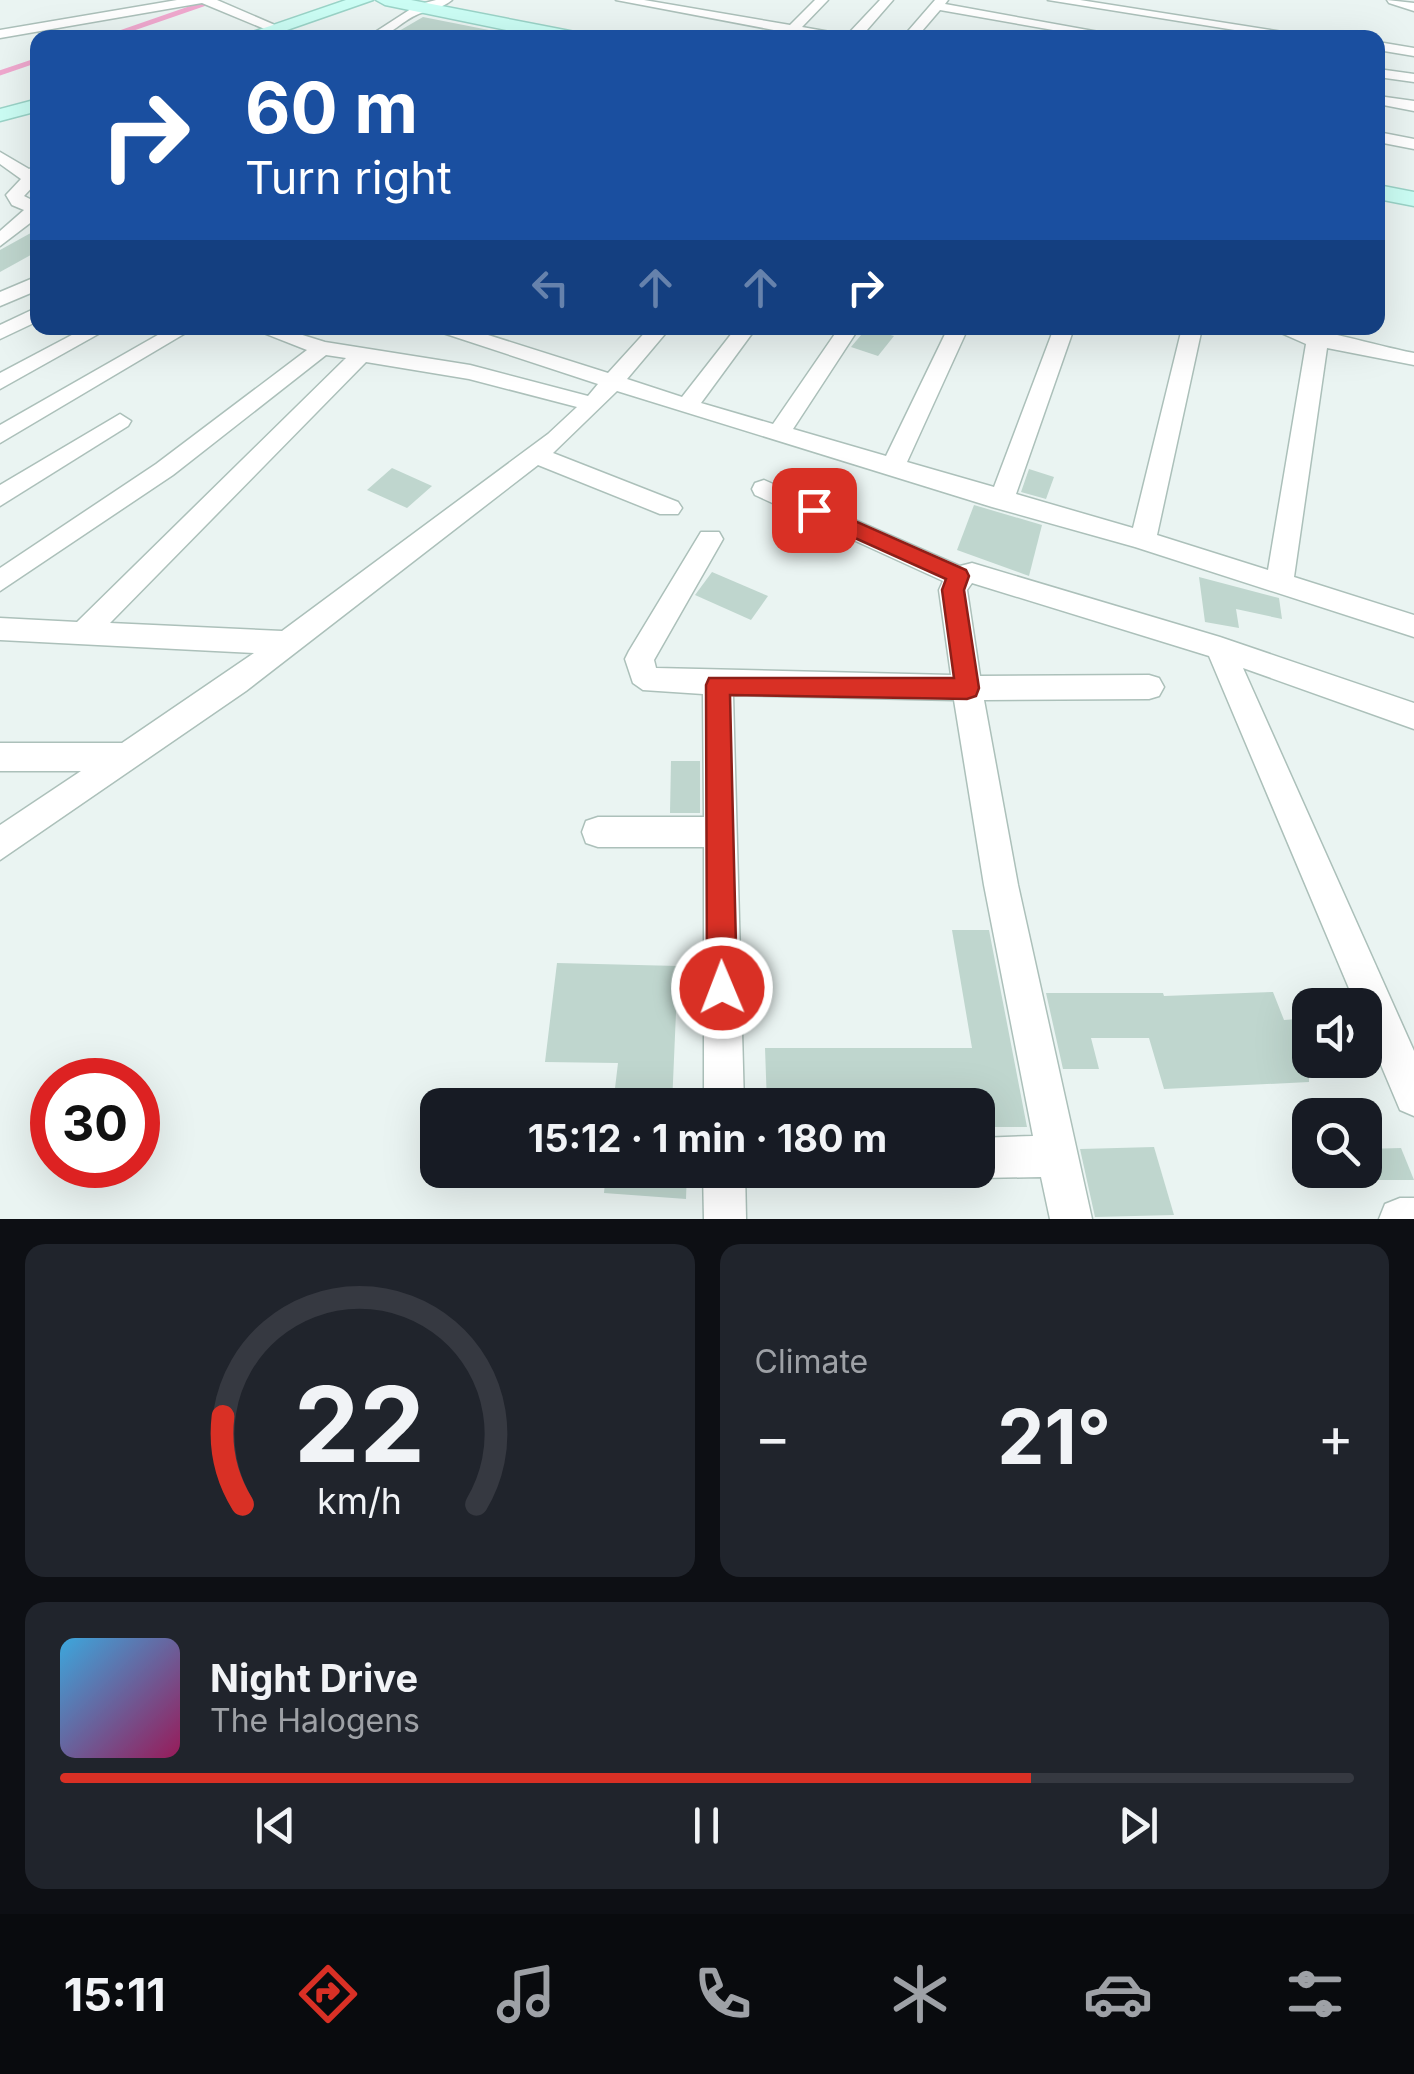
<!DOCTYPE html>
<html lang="en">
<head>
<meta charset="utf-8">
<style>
	:root { --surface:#171b24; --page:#20242c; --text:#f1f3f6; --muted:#9ea1a6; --line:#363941; --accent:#d93025 }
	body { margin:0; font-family:Inter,sans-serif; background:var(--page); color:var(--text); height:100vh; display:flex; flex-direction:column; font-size:38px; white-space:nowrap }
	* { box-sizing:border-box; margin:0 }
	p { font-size:32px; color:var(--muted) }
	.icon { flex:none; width:55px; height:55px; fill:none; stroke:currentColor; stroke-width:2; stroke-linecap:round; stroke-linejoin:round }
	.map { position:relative; height:1219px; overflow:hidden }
	.sheet { display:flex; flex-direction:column; gap:25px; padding:25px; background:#0d0f14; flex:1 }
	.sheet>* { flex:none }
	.top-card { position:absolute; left:30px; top:30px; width:1355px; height:305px; border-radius:20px; box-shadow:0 10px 40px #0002; background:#1a4fa0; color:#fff; overflow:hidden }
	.fabs { position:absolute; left:1292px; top:988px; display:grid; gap:20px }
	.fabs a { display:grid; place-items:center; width:90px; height:90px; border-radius:20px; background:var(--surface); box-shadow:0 10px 40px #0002; font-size:50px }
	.speed { position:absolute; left:30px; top:1058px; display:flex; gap:20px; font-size:50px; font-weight:700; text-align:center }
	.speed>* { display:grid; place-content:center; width:130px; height:130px; border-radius:50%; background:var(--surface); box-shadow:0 10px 40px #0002; line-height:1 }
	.speed .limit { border:15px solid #d22; background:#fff; color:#111 }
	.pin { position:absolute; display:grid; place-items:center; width:85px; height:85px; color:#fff; margin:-42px; border-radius:20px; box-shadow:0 5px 15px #0006 }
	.me { position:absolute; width:110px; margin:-55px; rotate:359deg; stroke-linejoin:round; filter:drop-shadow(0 0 8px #0008) }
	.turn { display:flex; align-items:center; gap:35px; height:210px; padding:0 50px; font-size:45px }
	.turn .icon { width:130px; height:130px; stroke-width:2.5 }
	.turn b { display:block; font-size:70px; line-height:85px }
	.lanes { display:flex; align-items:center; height:95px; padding:0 50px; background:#0003; justify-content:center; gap:50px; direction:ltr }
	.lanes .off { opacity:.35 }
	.big { font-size:75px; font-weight:700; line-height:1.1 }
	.sheet .tile { flex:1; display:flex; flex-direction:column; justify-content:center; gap:15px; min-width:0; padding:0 35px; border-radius:20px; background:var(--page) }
	.sheet .dial { align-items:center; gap:0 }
	.dial svg { height:260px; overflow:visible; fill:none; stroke:var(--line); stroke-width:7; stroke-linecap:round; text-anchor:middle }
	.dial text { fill:var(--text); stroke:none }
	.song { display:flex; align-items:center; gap:30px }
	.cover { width:120px; height:120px; border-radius:15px; background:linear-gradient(135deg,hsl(200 70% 55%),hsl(330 70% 35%)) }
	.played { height:10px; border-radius:5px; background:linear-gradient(90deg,var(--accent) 75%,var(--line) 75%) }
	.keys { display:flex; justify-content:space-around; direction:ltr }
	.heat { display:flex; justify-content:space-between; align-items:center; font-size:55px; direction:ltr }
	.sheet .tiles { flex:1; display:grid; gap:25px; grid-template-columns:1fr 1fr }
	.tile:last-child { grid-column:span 2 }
	.trip { position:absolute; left:420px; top:1088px; width:575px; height:100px; border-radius:20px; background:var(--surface); box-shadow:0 10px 40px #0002; font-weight:700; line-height:100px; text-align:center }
	.tabs { display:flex; height:160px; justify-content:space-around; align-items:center; background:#090b0e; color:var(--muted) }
	.tabs .icon { width:70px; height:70px }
	.tabs .current { color:var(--accent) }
	.tabs b { font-size:45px; color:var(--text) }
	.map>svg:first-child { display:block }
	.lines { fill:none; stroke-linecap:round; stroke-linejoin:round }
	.stream { stroke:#efa8ce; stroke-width:5 }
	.building { fill:#bfd6ce }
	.street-casing { stroke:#acc0ba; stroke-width:3 }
	.secondary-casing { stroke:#9ad3c7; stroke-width:3 }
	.street { fill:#fff; fill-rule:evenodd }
	.secondary { fill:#cbfdf4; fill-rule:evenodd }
	.route { fill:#d93025; stroke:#8d1f18; stroke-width:2.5 }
</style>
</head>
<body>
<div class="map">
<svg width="1414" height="1219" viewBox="0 0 1414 1219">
	<rect width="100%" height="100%" fill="#eaf4f2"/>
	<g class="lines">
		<g class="stream">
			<path d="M 105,38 L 215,0"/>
			<path d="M 0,73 L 38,60"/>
		</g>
	</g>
	<g class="building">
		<path d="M 423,17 L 499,32 L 499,38 L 387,38 Z"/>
		<path d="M 38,229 L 38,251 L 0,272 L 0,250 Z"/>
		<path d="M 867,328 L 894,336 L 878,356 L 851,347 Z"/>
		<path d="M 392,468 L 432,486 L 407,508 L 367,490 Z"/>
		<path d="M 1029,469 L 1054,477 L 1046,499 L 1021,492 Z"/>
		<path d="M 974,505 L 1042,525 L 1029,576 L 957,550 Z"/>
		<path d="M 712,572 L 768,596 L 751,620 L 695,595 Z"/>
		<path d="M 1199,577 L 1279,598 L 1282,619 L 1236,609 L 1239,628 L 1205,622 Z"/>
		<path d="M 671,761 L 700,761 L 700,813 L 670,813 Z"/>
		<path d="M 952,930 L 989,930 L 1027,1127 L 978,1127 L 978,1105 L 767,1105 L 765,1048 L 972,1048 Z"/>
		<path d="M 557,963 L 678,966 L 672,1105 L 613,1105 L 618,1063 L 545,1062 Z"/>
		<path d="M 1273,992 L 1284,1020 L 1310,1018 L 1309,1082 L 1164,1089 L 1149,1038 L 1091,1038 L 1099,1069 L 1063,1069 L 1046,993 L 1163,993 L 1164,996 Z"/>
		<path d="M 1154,1147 L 1174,1215 L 1095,1217 L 1080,1149 Z"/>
		<path d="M 1401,1148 L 1414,1180 L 1365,1180 L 1365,1149 Z"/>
		<path d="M 606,1170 L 687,1170 L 686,1199 L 604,1193 Z"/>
	</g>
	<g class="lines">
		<g class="street-casing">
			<g id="street">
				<path d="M 177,0 L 217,0 L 291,32 L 279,35 L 202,3 L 0,38 L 0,30 Z"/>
				<path d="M 436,0 L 452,0 C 442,8 434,9 424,12 C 400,19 394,38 366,38 L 417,5 Z"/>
				<path d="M 616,0 L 644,0 L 790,25 L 815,0 L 828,0 L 802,27 L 847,35 L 880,0 L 893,0 L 860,38 L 816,38 Z"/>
				<path d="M 935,0 L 948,0 L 945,4 L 1132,38 L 1099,38 L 940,10 L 916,38 L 902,38 Z"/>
				<path d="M 1048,0 L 1080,0 L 1321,38 L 1284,38 Z"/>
				<path d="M 1387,0 L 1414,3 L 1414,11 L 1389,3 Z"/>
				<path d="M 1378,42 L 1414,48 L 1414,56 L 1378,50 Z"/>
				<path d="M 1378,69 L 1414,74 L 1414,82 L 1378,77 Z"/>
				<path d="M 1378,96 L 1414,101 L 1414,111 L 1378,104 Z"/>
				<path d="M 1378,132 L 1414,139 L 1414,149 L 1378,142 Z"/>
				<path d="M 0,152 L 29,169 L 38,165 L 38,181 L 24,196 L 38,203 L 38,217 L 0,246 L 0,231 L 24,210 L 12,205 L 6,195 L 21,179 L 0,164 Z"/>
				<path d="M 38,276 L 38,290 L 0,306 L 0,292 Z"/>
				<path d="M 38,307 L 38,321 L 0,339 L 0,325 Z"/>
				<path d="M 85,328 L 109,328 L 0,389 L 0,373 Z"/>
				<path d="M 170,328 L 194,328 L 0,443 L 0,425 Z"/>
				<path d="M 251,328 L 280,328 L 325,342 L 470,365 L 588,396 L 598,384 L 440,332 L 437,328 L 466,328 L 608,373 L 649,328 L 670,328 L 627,379 L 682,397 L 736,328 L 756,328 L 701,403 L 773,424 L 839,328 L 859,328 L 793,429 L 886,456 L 948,328 L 968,328 L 907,462 L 994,487 L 1054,328 L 1074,328 L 1016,494 L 1133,528 L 1182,328 L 1202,328 L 1157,535 L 1268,570 L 1306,344 L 1270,328 C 1315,325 1368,344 1414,353 L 1414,365 L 1327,348 L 1294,577 L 1414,615 L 1414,637 L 1135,547 L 992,507 L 617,391 L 553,453 L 678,502 L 682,508 L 678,514 L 660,514 L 538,465 L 246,691 L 0,860 L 0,825 L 81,771 L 0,771 L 0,743 L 122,743 L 254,653 L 0,640 L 0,618 L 77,622 L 346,358 L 326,355 L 173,475 L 0,591 L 0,568 L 156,464 L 307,350 ZM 366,362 L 469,379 L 577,407 L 548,434 L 282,631 L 110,623 Z"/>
				<path d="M 120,414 L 131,421 L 128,426 L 0,506 L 0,485 Z"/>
				<path d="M 764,480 L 960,566 L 972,563 L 1220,637 L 1414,703 L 1414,729 L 1243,668 L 1414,1051 L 1414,1116 L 1400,1110 L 1365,1027 L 1365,1005 L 1356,1005 L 1209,656 L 972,583 L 967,590 L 980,676 L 1149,675 L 1159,678 L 1164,687 L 1159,696 L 1149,699 L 984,700 L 1018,885 L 1092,1219 L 1050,1219 L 1041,1177 L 978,1178 L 962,1170 L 978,1170 L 978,1138 L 1033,1136 L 984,885 L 954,700 L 733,695 L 744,1105 L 704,1105 L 704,847 L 598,847 L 586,843 L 582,832 L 586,821 L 598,817 L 704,817 L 703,694 L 643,690 L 633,683 L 625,659 L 629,651 L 701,532 L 719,532 L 723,539 L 654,660 L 656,668 L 951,675 L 939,590 L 943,581 L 755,495 L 752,489 L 755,483 Z"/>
				<path d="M 703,1170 L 745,1170 L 746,1219 L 704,1219 Z"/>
				<path d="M 1400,1198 L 1414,1198 L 1414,1219 L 1379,1219 L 1385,1204 Z"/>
			</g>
		</g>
		<g class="secondary-casing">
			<g id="secondary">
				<path d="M 346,0 L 373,0 L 264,38 L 235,38 Z"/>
				<path d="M 376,0 L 411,0 L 575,32 L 584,38 L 545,38 L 385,5 Z"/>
				<path d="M 38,99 L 38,111 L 0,121 L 0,109 Z"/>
				<path d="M 1378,185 L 1414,192 L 1414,206 L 1378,199 Z"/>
			</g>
		</g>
		<use href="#street" class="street"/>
		<use href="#secondary" class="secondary"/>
	</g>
	<path class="route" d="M 814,503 L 966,570 L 969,576 L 964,590 L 979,688 L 976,696 L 967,699 L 730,695 L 737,988 L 733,999 L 722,1003 L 711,999 L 707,988 L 706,685 L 709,678 L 954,678 L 942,590 L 946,579 L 806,516 L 803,510 Z"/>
</svg>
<div class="fabs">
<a><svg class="icon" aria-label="sound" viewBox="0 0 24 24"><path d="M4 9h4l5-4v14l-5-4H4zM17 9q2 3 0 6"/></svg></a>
<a><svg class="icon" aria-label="search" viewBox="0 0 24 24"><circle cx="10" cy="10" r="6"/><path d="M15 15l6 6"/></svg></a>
</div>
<div class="speed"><div class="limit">30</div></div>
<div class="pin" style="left:814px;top:510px;background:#d93025"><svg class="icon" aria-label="arrive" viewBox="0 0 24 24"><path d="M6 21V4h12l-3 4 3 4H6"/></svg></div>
<svg class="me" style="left:722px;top:988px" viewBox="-20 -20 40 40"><circle r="17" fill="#d93025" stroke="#fff" stroke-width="3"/><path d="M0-11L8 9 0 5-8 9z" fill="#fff"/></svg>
<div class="trip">15:12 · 1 min · 180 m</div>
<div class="top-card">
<div class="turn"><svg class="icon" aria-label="right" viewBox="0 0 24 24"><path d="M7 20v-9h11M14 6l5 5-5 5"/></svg><div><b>60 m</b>Turn right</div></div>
<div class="lanes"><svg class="icon off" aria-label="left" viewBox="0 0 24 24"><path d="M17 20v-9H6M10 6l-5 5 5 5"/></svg><svg class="icon off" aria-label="ahead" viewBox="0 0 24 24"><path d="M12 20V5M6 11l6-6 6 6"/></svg><svg class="icon off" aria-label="ahead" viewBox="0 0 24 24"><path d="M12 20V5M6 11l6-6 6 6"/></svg><svg class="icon" aria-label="right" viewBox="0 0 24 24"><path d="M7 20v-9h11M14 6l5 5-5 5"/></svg></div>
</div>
</div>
<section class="sheet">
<div class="tiles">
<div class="tile dial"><svg viewBox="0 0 100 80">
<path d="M14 69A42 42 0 1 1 86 69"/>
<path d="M14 69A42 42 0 0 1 8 42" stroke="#d93025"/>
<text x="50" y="56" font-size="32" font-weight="700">22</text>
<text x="50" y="72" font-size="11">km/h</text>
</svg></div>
<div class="tile"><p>Climate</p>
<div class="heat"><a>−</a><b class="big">21°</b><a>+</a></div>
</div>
<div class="tile">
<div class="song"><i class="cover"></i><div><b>Night Drive</b><p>The Halogens</p></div></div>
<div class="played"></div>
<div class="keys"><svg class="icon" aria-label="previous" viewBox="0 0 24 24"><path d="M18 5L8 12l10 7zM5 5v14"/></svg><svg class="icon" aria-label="pause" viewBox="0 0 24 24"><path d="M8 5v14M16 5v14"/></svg><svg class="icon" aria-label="next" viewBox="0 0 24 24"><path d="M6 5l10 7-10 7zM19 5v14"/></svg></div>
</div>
</div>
</section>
<nav class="tabs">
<b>15:11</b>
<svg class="icon current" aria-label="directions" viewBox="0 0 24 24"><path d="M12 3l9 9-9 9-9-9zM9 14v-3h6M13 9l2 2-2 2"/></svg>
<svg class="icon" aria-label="music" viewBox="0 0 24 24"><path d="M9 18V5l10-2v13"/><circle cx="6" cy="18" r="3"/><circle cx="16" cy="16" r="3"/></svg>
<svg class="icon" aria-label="phone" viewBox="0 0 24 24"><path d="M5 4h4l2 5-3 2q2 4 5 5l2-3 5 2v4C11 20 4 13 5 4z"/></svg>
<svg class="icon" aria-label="climate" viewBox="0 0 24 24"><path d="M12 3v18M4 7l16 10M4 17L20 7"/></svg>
<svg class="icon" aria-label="car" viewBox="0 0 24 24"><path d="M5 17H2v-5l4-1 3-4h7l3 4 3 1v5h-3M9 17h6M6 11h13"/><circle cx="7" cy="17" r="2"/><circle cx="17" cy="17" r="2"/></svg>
<svg class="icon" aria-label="filters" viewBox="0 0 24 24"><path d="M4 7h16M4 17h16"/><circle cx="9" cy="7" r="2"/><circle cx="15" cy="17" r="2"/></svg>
</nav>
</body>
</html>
